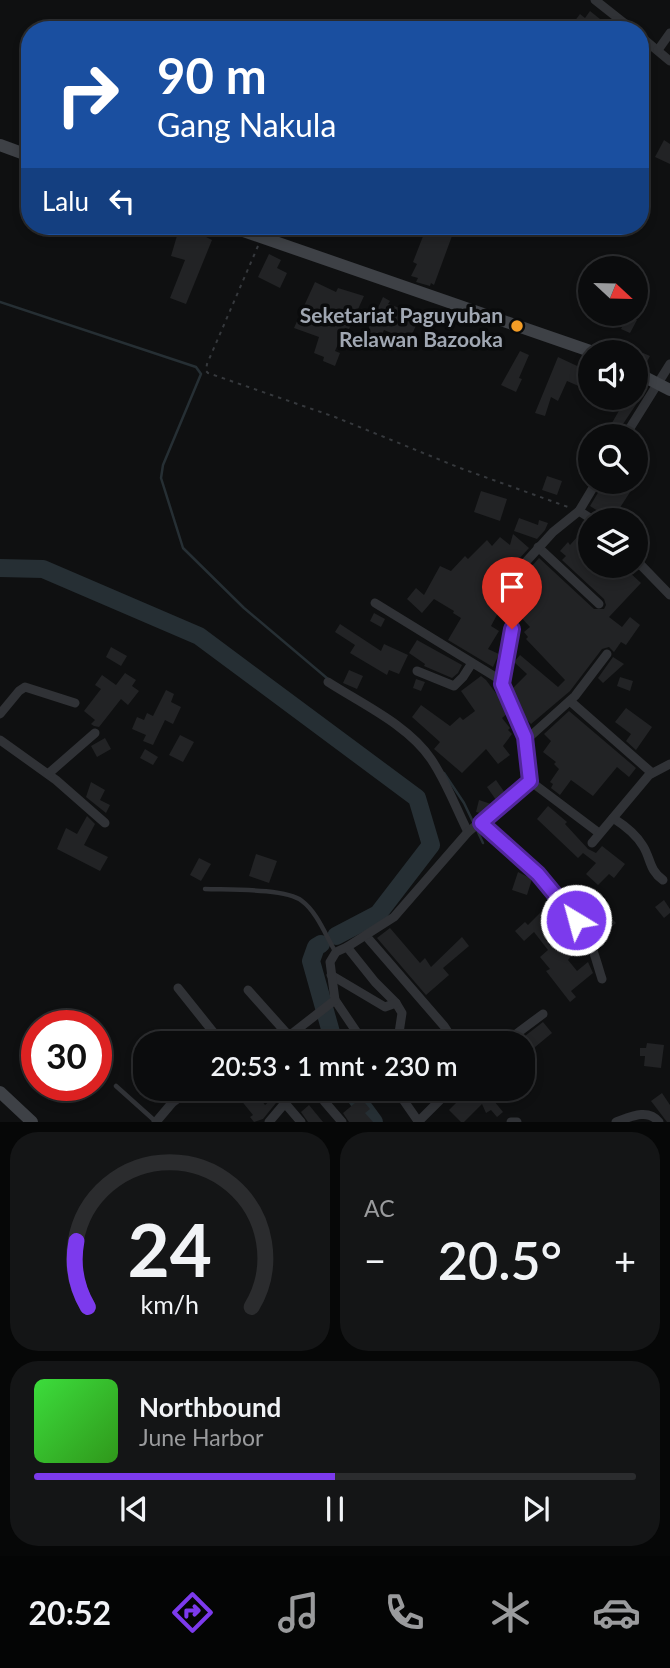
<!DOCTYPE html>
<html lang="id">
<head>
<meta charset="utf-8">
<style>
	:root { --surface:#0b0c0d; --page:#141516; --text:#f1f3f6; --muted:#9a9b9d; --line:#2b2c2e; --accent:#7c3aed }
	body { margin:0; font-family:Lato,sans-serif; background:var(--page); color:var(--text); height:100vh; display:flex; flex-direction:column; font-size:26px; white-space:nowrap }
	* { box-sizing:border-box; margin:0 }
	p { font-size:23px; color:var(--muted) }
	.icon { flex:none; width:38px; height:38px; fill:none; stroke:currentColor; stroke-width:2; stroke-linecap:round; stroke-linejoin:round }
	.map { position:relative; height:1122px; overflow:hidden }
	.drawer { display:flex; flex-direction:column; gap:10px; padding:10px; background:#060707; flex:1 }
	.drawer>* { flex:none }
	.guide { position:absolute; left:21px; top:21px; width:628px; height:214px; border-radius:28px; box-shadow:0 4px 10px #0003,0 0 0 2px var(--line); background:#1a4fa0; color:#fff; overflow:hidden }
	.needle { width:46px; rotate:112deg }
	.controls { position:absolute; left:578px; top:256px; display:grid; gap:14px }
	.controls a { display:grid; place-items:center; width:70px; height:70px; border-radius:50%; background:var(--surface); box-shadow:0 4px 10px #0003,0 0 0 2px var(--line); font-size:35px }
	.speed { position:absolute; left:21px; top:1010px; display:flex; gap:14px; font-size:35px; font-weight:700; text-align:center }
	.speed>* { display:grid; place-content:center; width:91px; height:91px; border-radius:50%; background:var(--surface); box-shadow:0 4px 10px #0003,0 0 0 2px var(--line); line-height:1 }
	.speed .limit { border:10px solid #d22; background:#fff; color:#111 }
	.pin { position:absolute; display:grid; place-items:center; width:60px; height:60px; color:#fff; margin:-72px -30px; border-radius:50% 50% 50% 0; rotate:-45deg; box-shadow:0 0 7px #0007 }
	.pin .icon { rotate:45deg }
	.me { position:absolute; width:77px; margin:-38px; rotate:323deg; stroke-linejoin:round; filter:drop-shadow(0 0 5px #0008) }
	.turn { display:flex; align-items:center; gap:24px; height:147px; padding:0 21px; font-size:32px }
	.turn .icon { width:91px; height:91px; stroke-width:2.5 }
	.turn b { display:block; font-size:49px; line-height:60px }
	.then { display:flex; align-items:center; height:66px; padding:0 21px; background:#0003; gap:14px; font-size:26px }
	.big { font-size:52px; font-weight:600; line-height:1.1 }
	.drawer .widget { flex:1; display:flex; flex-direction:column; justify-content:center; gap:10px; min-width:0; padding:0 24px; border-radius:28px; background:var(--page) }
	.drawer .dial { align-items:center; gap:0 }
	.dial svg { height:182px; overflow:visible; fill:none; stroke:var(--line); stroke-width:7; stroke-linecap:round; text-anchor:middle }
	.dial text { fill:var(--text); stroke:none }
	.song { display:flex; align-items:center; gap:21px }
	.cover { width:84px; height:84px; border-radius:10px; background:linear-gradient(135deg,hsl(120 70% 55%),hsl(110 70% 35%)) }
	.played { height:7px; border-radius:4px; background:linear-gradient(90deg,var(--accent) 50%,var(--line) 50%) }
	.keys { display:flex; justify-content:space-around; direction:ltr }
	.heat { display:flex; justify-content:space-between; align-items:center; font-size:38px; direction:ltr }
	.drawer .tiles { flex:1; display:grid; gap:10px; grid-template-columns:1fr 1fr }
	.widget:last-child { grid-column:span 2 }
	.trip { position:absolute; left:133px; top:1031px; width:402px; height:70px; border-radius:28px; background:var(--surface); box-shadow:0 4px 10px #0003,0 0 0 2px var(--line); font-weight:600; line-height:70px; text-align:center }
	.tabs { display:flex; height:112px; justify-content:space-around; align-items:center; background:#040505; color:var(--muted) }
	.tabs .icon { width:49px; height:49px }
	.tabs .on { color:var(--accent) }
	.tabs b { font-size:32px; color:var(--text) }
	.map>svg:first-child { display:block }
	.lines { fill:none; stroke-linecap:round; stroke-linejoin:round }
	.stream { stroke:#262f34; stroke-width:2.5 }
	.river { stroke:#262f34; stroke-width:18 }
	.building { fill:#222325 }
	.path { stroke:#36393d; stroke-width:2; stroke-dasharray:3.5 5; stroke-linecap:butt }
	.lane { stroke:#303236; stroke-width:4.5 }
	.street { stroke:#303236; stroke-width:9 }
	.secondary { stroke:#3e4146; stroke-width:12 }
	.route-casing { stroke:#51269a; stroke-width:18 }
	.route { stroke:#7c3aed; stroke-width:12 }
	.poi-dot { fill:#f39c26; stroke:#0a0b0c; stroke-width:2.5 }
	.labels { text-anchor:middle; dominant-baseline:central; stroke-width:7; stroke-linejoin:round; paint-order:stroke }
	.poi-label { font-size:21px; font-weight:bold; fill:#a0a7b2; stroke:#0a0b0c; text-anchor:end }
</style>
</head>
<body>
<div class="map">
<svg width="670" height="1122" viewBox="0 0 670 1122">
	<rect width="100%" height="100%" fill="#0f1011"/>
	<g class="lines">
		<g class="stream">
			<path d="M 0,302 L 196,367 L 201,374 L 163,465 L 161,478 L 183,548 L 244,608 L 328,679"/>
			<path d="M 444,773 L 464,803 L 474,824"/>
			<path d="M 477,830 L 483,843"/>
		</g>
		<g class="river">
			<path d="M 0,568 L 43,569 L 199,636 L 417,798 L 431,845 L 378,914 L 336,936"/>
			<path d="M 321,944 L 316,947 L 311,961 L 334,1043"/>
			<path d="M 349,1088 L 374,1122"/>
		</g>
	</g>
	<g class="building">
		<path d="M 590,11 L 600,19 L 591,30 L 568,30 L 580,14 L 585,18 Z"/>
		<path d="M 664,140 L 670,144 L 670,164 L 655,157 Z"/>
		<path d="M 76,226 L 102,226 L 99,235 Z"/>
		<path d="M 427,226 L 452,236 L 434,285 L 431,283 L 430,286 L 416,282 L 418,278 L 411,276 L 417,264 L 413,262 Z"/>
		<path d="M 179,229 L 195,234 L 196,232 L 212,240 L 186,304 L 170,298 L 185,260 L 171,256 Z"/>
		<path d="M 269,254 L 281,260 L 277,268 L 287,273 L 280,288 L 258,277 Z"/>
		<path d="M 315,282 L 336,292 L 338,288 L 364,296 L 349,329 L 345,328 L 335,351 L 340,353 L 335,366 L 323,361 L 324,357 L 314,353 L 319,337 L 294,328 Z"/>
		<path d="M 383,297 L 390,301 L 388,304 L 421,315 L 406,347 L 396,344 L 399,336 L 384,330 L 379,341 L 366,334 Z"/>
		<path d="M 600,313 L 628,313 L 627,316 L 637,320 L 630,333 L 621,329 L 624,323 Z"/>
		<path d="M 520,351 L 529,355 L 519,378 L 522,379 L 516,392 L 501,385 Z"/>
		<path d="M 643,353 L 650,356 L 644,367 L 637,363 Z"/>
		<path d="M 558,357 L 590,372 L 590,391 L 567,381 L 558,401 L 551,397 L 545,416 L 535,413 Z"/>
		<path d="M 620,397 L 641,397 L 617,433 L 609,428 L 620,409 L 614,405 Z"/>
		<path d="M 547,476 L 562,481 L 557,495 L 542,490 Z"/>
		<path d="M 605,481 L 620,481 L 632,489 L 612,520 L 590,506 Z"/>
		<path d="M 481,491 L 507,499 L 500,521 L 474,512 Z"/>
		<path d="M 519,518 L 538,525 L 539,520 L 548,523 L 545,530 L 537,539 L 514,531 Z"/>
		<path d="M 588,525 L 590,526 L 590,565 L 631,565 L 628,571 L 641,583 L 609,617 L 622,627 L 630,617 L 640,625 L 626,645 L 621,642 L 614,652 L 609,647 L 602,649 L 570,691 L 531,724 L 523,716 L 512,689 L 527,674 L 514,662 L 520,655 L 558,687 L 565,680 L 526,639 L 528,637 L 524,632 L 530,627 L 519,615 L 535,597 L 528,592 L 529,590 L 524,584 L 528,579 L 524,575 L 539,558 L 594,609 L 604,609 L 606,605 L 604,599 L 562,560 L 566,556 L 560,551 L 568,542 L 570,545 Z"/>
		<path d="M 513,534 L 529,548 L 508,571 L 505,582 L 506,586 L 501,592 L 506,598 L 494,611 L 498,613 L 491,626 L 499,631 L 488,649 L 499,654 L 493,667 L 448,640 L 461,618 L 453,613 L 454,611 L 434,599 L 422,613 L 407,599 L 416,588 L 424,595 L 440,566 L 451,571 L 465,556 L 468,559 L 487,540 L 492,546 L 500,537 L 510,545 Z"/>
		<path d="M 374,613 L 385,619 L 381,627 L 370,621 Z"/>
		<path d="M 340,624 L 381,651 L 384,644 L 408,655 L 399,674 L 389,670 L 387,675 L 350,653 L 355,645 L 335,632 Z"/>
		<path d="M 417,640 L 462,665 L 458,673 L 452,678 L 424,666 L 425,664 L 409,653 Z"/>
		<path d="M 111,647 L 127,656 L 121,666 L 106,657 Z"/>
		<path d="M 613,657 L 624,664 L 603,683 L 598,678 Z"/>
		<path d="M 349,670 L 363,676 L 357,689 L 343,683 Z"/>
		<path d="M 125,673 L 136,680 L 132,686 L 139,691 L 128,705 L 121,699 L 99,727 L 94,726 L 91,724 L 95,720 L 84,711 L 101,689 L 95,685 L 102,675 L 116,685 Z"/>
		<path d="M 481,676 L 486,680 L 501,700 L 507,714 L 502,718 L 510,728 L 508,730 L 512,734 L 503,746 L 510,755 L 498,764 L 486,749 L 462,773 L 434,749 L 440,742 L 412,717 L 421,705 L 450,726 L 460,717 L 463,720 L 475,711 L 461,691 Z"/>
		<path d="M 620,677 L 633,681 L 630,691 L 617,686 Z"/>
		<path d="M 416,679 L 425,682 L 421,691 L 413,688 Z"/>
		<path d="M 166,690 L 174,694 L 171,702 L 181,707 L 173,724 L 165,720 L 153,745 L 143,741 L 146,735 L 132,729 L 137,717 L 144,720 L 147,713 L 153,716 Z"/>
		<path d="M 626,708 L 652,727 L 636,750 L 626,741 L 631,734 L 615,722 Z"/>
		<path d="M 569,711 L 636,768 L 629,777 L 617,767 L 593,796 L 571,780 L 560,795 L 551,788 L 553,784 L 550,782 L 559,769 L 554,764 L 556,762 L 543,752 L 551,741 L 544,734 Z"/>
		<path d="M 180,735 L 194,742 L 183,762 L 169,755 Z"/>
		<path d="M 105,738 L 111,749 L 97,757 L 91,746 Z"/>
		<path d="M 145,749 L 158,757 L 153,765 L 140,758 Z"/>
		<path d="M 496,780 L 505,793 L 496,800 L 487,787 Z"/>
		<path d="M 91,782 L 105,790 L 100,800 L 110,805 L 106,813 L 86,797 Z"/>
		<path d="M 479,800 L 491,804 L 480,813 L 476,812 Z"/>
		<path d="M 548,806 L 567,822 L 565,824 L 588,849 L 596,853 L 602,846 L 625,864 L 614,878 L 609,874 L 598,885 L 586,874 L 596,863 L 583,853 L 578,858 L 537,819 Z"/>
		<path d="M 87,816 L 95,824 L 84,845 L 108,857 L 100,871 L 57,849 L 66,828 L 77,834 Z"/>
		<path d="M 256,854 L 277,861 L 269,883 L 249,876 Z"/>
		<path d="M 199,858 L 211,864 L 201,881 L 190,875 Z"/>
		<path d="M 518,872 L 532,879 L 527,895 L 512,890 Z"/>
		<path d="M 664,900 L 670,909 L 670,913 L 664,918 L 655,907 Z"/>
		<path d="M 596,902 L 616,923 L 596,940 L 583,917 Z"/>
		<path d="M 556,905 L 581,942 L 568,960 L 577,971 L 588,962 L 593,973 L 571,991 L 576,997 L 570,1002 L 546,971 L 550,969 L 540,957 L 548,950 L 534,932 L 524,941 L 515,931 L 525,922 L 528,925 L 547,906 L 551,910 Z"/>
		<path d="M 390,928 L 420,963 L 425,958 L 431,967 L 462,937 L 469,946 L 443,968 L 449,975 L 426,995 L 377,938 Z"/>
		<path d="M 543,1022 L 552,1033 L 523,1057 L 523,1043 L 516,1043 Z"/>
		<path d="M 647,1043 L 664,1045 L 661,1068 L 644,1066 L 645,1056 L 640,1056 L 640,1048 L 646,1048 Z"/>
		<path d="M 231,1088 L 252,1088 L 265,1105 L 272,1099 L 276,1103 L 263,1119 L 254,1122 L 250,1117 L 253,1115 Z"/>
		<path d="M 285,1088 L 302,1088 L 290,1098 L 283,1090 Z"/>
		<path d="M 406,1088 L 442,1088 L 433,1097 L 428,1091 L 416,1101 Z"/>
		<path d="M 471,1088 L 490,1088 L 496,1100 L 494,1101 L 503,1112 L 497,1117 L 491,1110 L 486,1113 L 482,1104 L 464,1122 L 461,1122 L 449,1110 Z"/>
		<path d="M 662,1093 L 670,1105 L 670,1122 L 667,1122 L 651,1101 Z"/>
		<path d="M 361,1098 L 370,1109 L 365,1113 L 373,1122 L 349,1122 L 343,1113 Z"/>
		<path d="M 309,1105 L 323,1122 L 308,1122 L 301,1112 Z"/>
	</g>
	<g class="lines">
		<path class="path" d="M 258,246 L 207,364 L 206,371 L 208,373 L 335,417 L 460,468 L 568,507"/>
		<g class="lane">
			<path d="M 205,889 C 228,890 285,888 302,901 C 317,912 326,936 335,951"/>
			<path d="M 116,1086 L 155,1121"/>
		</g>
		<g class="street">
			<path d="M 595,0 L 633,30"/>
			<path d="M 640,36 L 670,61"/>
			<path d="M 658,50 L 670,33"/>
			<path d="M 625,436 L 670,364"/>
			<path d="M 579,511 L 593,520"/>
			<path d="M 538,547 L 599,604"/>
			<path d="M 635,559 L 670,595"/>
			<path d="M 375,603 L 502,681"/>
			<path d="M 417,671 L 454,686 L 463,677 L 472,663"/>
			<path d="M 328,682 C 362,704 408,725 431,759 C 446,781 456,808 468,832"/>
			<path d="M 570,701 L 652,773"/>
			<path d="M 0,714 L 19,691 L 25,687 L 75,703"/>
			<path d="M 0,740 L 56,780 L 105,823"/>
			<path d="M 525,741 L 575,696 L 607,654"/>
			<path d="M 48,774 L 95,733"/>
			<path d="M 530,781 L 599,833"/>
			<path d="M 613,818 C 624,825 636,834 643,846 C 651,859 649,870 663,880"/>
			<path d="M 481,823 C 522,859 565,894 590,943 C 595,954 598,967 602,979"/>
			<path d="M 592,843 L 649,775 L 670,764"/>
			<path d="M 366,936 L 444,1026 L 455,1043"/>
			<path d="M 347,947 L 375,982 L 396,1003 L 402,1013 L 399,1033 L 388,1043"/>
			<path d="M 331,975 L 385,1007 L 396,1003"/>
			<path d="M 178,988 L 222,1043"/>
			<path d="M 248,990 L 290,1037"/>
			<path d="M 335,1000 L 364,1043"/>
			<path d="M 280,1043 L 335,1000 L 330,962 L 336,952 L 347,947 L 394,917 L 468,832 L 530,781 L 525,737 L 506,695 L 501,679 L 511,629 L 514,575 L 553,532 L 579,511 L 597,481"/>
			<path d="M 504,1043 L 543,1014"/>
			<path d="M 272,1088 L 301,1122"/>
			<path d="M 395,1088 L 418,1121"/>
			<path d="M 324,1101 L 342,1122"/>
			<path d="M 156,1122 L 172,1103 L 192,1088"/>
			<path d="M 269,1122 L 285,1103"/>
			<path d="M 418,1122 L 452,1088"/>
			<path d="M 511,1122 L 517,1122"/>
			<path d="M 616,1122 C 630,1117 648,1108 659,1122"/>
		</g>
		<g class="secondary">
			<path d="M 0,145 L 30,156"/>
			<path d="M 229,226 L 593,352"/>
			<path d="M 635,372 L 670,390"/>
			<path d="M 0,1092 L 32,1122"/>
		</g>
	</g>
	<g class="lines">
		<g class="route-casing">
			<path id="route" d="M 512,629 L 502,684 L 525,737 L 530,781 L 481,823 L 538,874 L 576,920"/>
		</g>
		<use href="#route" class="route"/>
	</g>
	<circle class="poi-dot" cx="517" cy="326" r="7"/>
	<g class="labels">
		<g class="poi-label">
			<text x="503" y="314">Seketariat Paguyuban<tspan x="503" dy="24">Relawan Bazooka</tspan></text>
		</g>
	</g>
</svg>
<div class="controls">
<a><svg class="needle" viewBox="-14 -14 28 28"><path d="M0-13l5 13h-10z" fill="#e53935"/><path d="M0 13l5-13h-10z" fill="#9a9b9d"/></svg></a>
<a><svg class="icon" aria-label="sound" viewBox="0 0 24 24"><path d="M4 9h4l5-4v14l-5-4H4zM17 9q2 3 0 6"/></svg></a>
<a><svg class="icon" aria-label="search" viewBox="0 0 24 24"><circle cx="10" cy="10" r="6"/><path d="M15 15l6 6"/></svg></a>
<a><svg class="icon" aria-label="layers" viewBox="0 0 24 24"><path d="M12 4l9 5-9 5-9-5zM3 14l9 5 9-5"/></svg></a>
</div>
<div class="speed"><div class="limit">30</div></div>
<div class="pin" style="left:512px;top:629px;background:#d93025"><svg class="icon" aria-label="arrive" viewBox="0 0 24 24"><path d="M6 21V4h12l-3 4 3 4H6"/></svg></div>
<svg class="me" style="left:576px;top:920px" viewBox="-20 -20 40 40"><circle r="17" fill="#7c3aed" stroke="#fff" stroke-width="3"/><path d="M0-11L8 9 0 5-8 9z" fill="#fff"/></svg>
<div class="trip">20:53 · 1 mnt · 230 m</div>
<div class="guide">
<div class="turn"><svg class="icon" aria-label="right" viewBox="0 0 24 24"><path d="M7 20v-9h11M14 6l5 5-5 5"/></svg><div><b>90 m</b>Gang Nakula</div></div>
<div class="then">Lalu<svg class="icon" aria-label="left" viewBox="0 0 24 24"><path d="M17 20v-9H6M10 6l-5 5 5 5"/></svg></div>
</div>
</div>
<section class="drawer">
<div class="tiles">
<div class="widget dial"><svg viewBox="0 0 100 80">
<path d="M14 69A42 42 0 1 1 86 69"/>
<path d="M14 69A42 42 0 0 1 9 40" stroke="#7c3aed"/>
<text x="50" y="56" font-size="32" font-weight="700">24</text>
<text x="50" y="72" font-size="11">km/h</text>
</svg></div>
<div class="widget"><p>AC</p>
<div class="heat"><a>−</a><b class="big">20.5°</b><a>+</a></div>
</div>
<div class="widget">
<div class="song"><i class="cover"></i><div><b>Northbound</b><p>June Harbor</p></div></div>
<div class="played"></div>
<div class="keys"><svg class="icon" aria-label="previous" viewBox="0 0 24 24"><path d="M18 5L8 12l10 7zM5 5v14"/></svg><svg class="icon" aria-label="pause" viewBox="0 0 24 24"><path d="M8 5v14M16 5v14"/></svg><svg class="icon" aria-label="next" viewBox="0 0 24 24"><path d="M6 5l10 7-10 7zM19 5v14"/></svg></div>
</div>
</div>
</section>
<nav class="tabs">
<b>20:52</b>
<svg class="icon on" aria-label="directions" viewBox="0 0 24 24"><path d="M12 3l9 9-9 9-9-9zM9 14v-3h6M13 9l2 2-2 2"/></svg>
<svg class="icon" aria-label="music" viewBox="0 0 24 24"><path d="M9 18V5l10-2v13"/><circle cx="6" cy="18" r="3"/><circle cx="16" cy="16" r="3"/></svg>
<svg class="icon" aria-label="phone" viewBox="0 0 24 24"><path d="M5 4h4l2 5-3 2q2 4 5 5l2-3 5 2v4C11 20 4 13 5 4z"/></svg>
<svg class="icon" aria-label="climate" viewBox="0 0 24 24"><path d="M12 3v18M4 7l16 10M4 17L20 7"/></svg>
<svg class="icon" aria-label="car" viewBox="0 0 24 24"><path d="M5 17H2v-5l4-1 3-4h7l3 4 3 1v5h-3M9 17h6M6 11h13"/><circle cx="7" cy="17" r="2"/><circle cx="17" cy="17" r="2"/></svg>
</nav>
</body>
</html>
